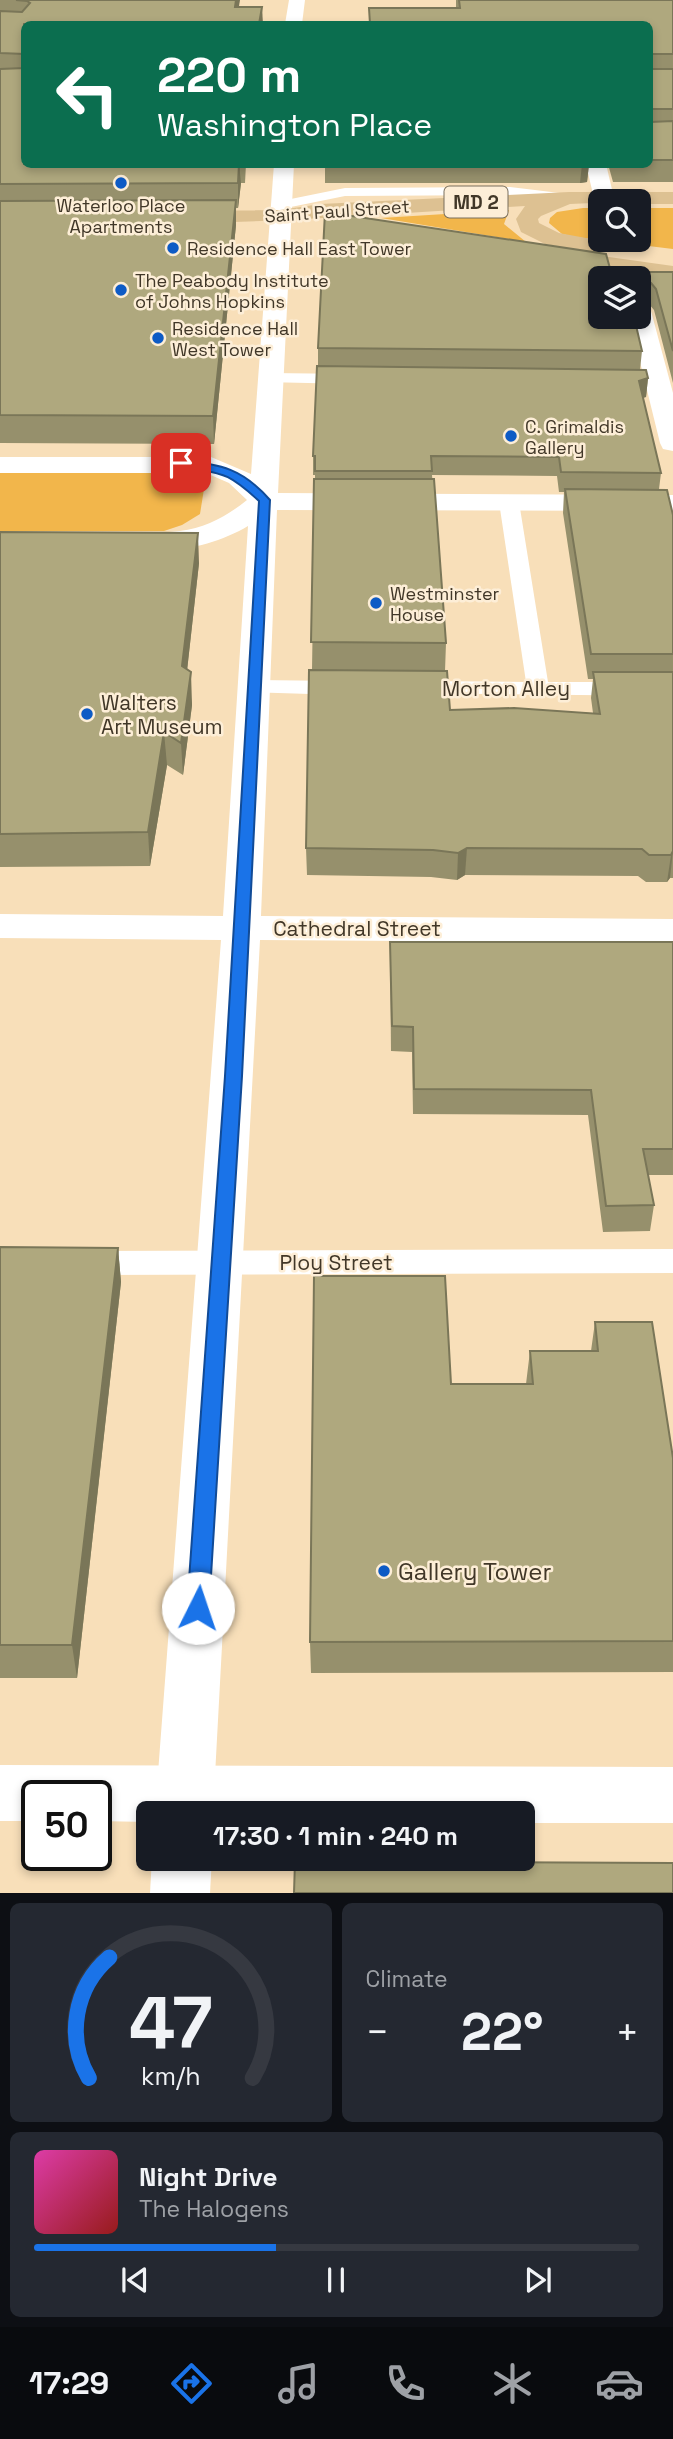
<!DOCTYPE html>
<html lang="en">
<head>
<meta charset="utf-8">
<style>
	:root { --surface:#171b24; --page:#242831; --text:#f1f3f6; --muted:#9ea1a6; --line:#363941; --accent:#1a73e8 }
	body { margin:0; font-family:"Space Grotesk",sans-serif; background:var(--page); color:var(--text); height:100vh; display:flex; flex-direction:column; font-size:26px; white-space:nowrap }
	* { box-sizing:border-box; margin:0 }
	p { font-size:23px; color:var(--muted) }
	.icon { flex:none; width:38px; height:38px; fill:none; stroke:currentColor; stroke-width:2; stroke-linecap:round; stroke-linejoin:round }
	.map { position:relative; height:1893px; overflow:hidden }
	.side { display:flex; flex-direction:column; gap:10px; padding:10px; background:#0d0f14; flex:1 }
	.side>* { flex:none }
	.hud { position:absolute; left:21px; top:21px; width:632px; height:147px; border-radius:10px; box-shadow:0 4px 10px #0003; background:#0b6e4f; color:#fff; overflow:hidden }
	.buttons { position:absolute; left:588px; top:189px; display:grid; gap:14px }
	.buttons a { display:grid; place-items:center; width:63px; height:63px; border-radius:10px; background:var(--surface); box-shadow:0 4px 10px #0003; font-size:35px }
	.speed { position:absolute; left:21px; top:1780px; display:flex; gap:14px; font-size:35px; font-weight:700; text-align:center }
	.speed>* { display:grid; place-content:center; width:91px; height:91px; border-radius:50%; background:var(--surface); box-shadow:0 4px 10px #0003; line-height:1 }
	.speed .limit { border:4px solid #111; border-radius:10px; background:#fff; color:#111 }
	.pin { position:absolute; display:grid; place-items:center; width:60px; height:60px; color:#fff; margin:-30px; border-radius:14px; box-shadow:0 4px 10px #0006 }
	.me { position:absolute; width:77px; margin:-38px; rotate:4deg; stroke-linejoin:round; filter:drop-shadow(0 0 5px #0008) }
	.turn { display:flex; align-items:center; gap:24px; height:147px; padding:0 21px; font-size:32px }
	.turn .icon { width:91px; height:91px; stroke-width:2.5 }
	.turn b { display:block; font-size:49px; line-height:60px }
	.big { font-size:52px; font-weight:700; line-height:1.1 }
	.side .card { flex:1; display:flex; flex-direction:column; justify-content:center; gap:10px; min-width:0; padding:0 24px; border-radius:10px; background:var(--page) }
	.side .dial { align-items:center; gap:0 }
	.dial svg { height:182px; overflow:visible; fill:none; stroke:var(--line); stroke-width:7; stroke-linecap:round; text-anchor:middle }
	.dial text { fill:var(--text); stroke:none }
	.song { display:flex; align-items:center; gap:21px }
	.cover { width:84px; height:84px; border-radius:10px; background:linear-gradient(135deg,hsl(320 70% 55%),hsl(0 70% 35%)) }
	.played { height:7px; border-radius:4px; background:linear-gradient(90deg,var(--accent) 40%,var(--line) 40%) }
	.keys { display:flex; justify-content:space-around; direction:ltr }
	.heat { display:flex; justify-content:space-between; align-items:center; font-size:38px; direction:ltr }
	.side .tiles { flex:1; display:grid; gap:10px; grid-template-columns:1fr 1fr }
	.card:last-child { grid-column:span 2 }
	.trip { position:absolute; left:136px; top:1801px; width:399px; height:70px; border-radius:10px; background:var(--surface); box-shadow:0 4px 10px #0003; font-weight:700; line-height:70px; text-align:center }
	.tab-bar { display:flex; height:112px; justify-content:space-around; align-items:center; background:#090b0e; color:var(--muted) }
	.tab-bar .icon { width:49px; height:49px }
	.tab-bar .on { color:var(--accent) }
	.tab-bar b { font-size:32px; color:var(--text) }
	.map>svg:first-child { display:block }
	.green { fill:#f2b64b }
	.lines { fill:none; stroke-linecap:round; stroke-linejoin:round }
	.service { fill:#fff; fill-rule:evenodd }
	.minor { fill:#fff; fill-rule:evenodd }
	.tertiary { fill:#fff; fill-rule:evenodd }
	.secondary { fill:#fff; fill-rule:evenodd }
	.primary { fill:#ddc192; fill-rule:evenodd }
	.wall { fill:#96906c; fill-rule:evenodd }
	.shaded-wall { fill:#7a7658 }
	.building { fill:#afa87e; stroke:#7a7658; stroke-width:2 }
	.route { fill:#1a73e8; stroke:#114b97; stroke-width:2 }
	.poi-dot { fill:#0e5bc5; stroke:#fdeed7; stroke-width:2.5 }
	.labels { text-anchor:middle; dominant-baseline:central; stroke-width:5; stroke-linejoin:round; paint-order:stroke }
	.far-poi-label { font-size:18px; fill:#413728; stroke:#fdeed7; text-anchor:start }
	.far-street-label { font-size:18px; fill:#413728; stroke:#fdeed7 }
	.shield { fill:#fdeed7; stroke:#796e5c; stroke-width:2 }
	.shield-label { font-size:19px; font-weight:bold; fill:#413728 }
	.street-label { font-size:21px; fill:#413728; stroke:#fdeed7 }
	.poi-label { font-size:21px; fill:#413728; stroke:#fdeed7; text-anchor:start }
	.near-poi-label { font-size:24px; fill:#413728; stroke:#fdeed7; text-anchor:start }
</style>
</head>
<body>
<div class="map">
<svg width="673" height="1893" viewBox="0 0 673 1893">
	<rect width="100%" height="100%" fill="#f8dfb9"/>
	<g class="green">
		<path d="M 583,208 L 600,208 L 600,240 L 639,240 L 639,208 L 673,208 L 673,249 L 575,237 L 562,234 L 549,223 L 550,218 L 557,212 Z"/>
		<path d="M 509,210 L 504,224 L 526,242 L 381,218 Z"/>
		<path d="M 0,472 L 171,473 L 192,477 L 204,489 L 200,514 L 182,525 L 164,531 L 0,531 Z"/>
	</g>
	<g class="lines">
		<g class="service">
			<path d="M 510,187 L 568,194 L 575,198 L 568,202 L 510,195 L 345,196 L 281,209 L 274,205 L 281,201 L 345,188 Z"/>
			<path d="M 270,373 L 352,374 L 361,379 L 352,384 L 264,382 L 261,378 Z"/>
			<path d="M 509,496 L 519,502 L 548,682 L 673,682 L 673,696 L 404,693 L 401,688 L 404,683 L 412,681 L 526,682 L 499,502 Z"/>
			<path d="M 255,680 L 342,681 L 350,683 L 353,688 L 350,693 L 342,695 L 247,692 L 244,687 L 247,682 Z"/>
			<path d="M 673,1249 L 673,1273 L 86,1275 L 75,1271 L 70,1263 L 75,1255 L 86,1251 Z"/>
		</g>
		<g class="minor">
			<path d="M 586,164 L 606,164 L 614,198 L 611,201 L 595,203 Z"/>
			<path d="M 639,304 L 647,306 L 651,311 L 673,393 L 673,451 L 663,449 L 660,443 L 629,317 L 639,317 Z"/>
		</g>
		<path class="tertiary" d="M 0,1765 L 673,1767 L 673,1823 L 523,1823 L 523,1813 L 149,1813 L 149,1822 L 96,1821 L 96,1796 L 37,1796 L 37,1821 L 0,1821 Z"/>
		<g class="secondary">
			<path d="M 289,0 L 305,0 L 302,24 L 285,24 Z"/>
			<path d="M 274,164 L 294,164 L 278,493 L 673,495 L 673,511 L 277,510 L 261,916 L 673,919 L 673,943 L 260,940 L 213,1813 L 155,1813 L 221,940 L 0,938 L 0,914 L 223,916 L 248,526 C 216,545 171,556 135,547 L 130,541 L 135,535 C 150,531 165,533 180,531 C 206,528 227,516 247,500 L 229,483 L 206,473 L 0,473 L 0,457 L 211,457 L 251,474 Z"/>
			<path d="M 152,1858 L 212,1858 L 210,1893 L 150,1893 Z"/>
		</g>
		<g class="primary">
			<path d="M 569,192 L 673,192 L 673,204 L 639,204 L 639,201 L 570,204 L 541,216 L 538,219 L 539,223 L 559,233 L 602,241 L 605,246 L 602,251 L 594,253 L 545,244 L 521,232 L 516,219 L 525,206 C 411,212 297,222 182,223 L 174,222 L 171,217 L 174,212 L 182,211 L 280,210 L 321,204 Z"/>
			<path d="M 559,250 L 673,266 L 673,280 L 551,262 L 548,257 L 551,252 Z"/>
		</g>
	</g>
	<g class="wall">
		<path d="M 0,0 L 240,0 L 24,164 L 246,164 L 245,183 L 241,183 L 238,208 L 236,208 L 236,225 L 214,444 L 0,443 Z"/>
		<path d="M 456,0 L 673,0 L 673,182 L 613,182 L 608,164 L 649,164 L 649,24 L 369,24 L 369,8 L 456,8 Z"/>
		<path d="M 325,164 L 589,164 L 587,182 L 580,183 L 325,183 Z"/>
		<path d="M 611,272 L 673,272 L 673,383 L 654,310 L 649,304 L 639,302 L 639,278 L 600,278 L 642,351 L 640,370 L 648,378 L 646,397 L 643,398 L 661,473 L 659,489 L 673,515 L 673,878 L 670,878 L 667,882 L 646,882 L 638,876 L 465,875 L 457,880 L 431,877 L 307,875 L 306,848 L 312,670 L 315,479 L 315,475 L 313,475 L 313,456 L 318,366 L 318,348 ZM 432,475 L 557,476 L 559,492 L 564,492 L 563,513 L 588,679 L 593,679 L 591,698 L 593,713 L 450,710 L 445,671 L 446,643 Z"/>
		<path d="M 0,532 L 199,563 L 187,670 L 192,705 L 183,775 L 167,765 L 150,866 L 0,867 Z"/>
		<path d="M 390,942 L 673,942 L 673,1175 L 648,1175 L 654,1205 L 650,1231 L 603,1232 L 588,1115 L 413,1114 L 412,1052 L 391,1051 Z"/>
		<path d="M 0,1247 L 118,1248 L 121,1282 L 77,1678 L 0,1678 Z"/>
		<path d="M 595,1322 L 673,1458 L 673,1672 L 311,1673 L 310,1642 L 526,1384 L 530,1351 L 591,1351 Z"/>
	</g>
	<g class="shaded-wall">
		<path d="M 236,0 L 240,0 L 236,24 L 235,7 Z"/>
		<path d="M 262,7 L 263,24 L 259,24 Z"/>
		<path d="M 239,164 L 241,183 L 238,208 L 238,183 Z"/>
		<path d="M 582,164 L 589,164 L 587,182 L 580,183 Z"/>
		<path d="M 236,200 L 236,225 L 214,444 L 213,416 Z"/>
		<path d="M 648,378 L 646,397 L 637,399 L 639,381 Z"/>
		<path d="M 198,533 L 199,563 L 184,698 L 182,666 Z"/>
		<path d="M 191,672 L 192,705 L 183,775 L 181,743 Z"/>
		<path d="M 164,732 L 167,765 L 150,866 L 148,832 Z"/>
		<path d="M 467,848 L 465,875 L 457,880 L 458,853 Z"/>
		<path d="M 673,851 L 670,878 L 667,882 L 671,855 Z"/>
		<path d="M 118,1248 L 121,1282 L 77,1678 L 72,1645 Z"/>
	</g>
	<g class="building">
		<path d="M 16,0 L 236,0 L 235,7 L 262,7 L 259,24 L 24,24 L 24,164 L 239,164 L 238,183 L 0,184 L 0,69 L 24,68 L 24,54 L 0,53 L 0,11 L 22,12 L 30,3 L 27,1 Z"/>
		<path d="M 459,0 L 673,0 L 673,54 L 649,54 L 649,24 L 370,24 L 369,8 L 460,8 Z"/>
		<path d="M 649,69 L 673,69 L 673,109 L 651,109 L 649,111 Z"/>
		<path d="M 649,115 L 651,122 L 673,121 L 673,160 L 649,160 Z"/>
		<path d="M 236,200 L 213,416 L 0,415 L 0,201 Z"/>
		<path d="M 325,212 L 606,254 L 611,272 L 673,272 L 673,351 L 656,289 L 651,283 L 640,280 L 639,290 L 639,278 L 600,278 L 600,317 L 634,317 L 642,351 L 318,348 Z"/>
		<path d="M 317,366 L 646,370 L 648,378 L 639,381 L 661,473 L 561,472 L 559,457 L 431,456 L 432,471 L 315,471 L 315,456 L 313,456 Z"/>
		<path d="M 314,479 L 434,479 L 446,643 L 311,642 Z"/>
		<path d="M 565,489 L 667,490 L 673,515 L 673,654 L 591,654 Z"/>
		<path d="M 0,532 L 198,533 L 182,666 L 191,672 L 181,743 L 164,732 L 148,832 L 0,834 Z"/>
		<path d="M 309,670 L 447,671 L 450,710 L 514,708 L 600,714 L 593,672 L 673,672 L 673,851 L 671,855 L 649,855 L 642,849 L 467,848 L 458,853 L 433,850 L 306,848 Z"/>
		<path d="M 390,942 L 673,942 L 673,1149 L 643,1149 L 654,1205 L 606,1206 L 591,1090 L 414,1089 L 413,1027 L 392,1026 Z"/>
		<path d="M 0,1247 L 118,1248 L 72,1645 L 0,1645 Z"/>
		<path d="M 314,1276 L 445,1276 L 451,1384 L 533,1384 L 530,1351 L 598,1351 L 595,1322 L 652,1322 L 673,1458 L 673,1641 L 310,1642 Z"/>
		<path d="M 295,1861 L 673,1863 L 673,1893 L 294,1893 Z"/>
	</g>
	<path class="route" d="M 181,460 C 221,464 243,469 270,500 L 242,1076 L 209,1608 L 206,1615 L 198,1618 L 190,1615 L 187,1608 L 225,1076 L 259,501 C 223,468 221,475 177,465 L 175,463 Z"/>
	<g class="poi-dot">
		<circle cx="121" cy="183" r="7"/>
		<circle cx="173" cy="248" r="7"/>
		<circle cx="121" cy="290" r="7"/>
		<circle cx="158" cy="338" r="7"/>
		<circle cx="511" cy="436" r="7"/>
		<circle cx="376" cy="603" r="7"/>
		<circle cx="87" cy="714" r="7"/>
		<circle cx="384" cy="1571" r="7"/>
	</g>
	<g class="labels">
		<g class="far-poi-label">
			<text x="121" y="205" text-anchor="middle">Waterloo Place<tspan x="121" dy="21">Apartments</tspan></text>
			<text x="187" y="248">Residence Hall East Tower</text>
			<text x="135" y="280">The Peabody Institute<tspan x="135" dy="21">of Johns Hopkins</tspan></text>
			<text x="172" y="328">Residence Hall<tspan x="172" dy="21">West Tower</tspan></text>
			<text x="525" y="426">C. Grimaldis<tspan x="525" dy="21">Gallery</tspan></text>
			<text x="390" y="593">Westminster<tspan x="390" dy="21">House</tspan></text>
		</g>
		<g class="far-street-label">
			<text transform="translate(337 211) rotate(-4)">Saint Paul Street</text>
		</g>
		<rect class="shield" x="444.5" y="186.5" width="63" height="31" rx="5"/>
		<g class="shield-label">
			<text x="476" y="202">MD 2</text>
		</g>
		<g class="street-label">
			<text x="506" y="688">Morton Alley</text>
			<text x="357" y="928">Cathedral Street</text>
			<text x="336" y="1262">Ploy Street</text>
		</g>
		<g class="poi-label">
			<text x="101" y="702">Walters<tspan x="101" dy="24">Art Museum</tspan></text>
		</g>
		<g class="near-poi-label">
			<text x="398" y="1571">Gallery Tower</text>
		</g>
	</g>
</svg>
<div class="buttons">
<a><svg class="icon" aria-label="search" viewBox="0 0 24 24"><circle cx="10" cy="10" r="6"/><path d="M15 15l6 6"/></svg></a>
<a><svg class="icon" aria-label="layers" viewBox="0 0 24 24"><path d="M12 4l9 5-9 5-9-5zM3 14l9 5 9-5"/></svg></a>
</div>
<div class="speed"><div class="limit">50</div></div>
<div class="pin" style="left:181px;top:463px;background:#d93025"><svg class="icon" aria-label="arrive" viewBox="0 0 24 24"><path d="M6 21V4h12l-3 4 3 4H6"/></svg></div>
<svg class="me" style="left:198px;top:1608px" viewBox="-20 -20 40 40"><circle r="19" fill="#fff"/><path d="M0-13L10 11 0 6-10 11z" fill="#1a73e8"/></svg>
<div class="trip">17:30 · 1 min · 240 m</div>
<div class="hud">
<div class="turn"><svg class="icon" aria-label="left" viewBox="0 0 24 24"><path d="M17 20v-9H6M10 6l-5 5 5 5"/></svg><div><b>220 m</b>Washington Place</div></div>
</div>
</div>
<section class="side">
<div class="tiles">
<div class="card dial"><svg viewBox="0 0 100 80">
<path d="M14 69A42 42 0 1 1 86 69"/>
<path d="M14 69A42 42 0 0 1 23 16" stroke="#1a73e8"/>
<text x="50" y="56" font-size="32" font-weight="700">47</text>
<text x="50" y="72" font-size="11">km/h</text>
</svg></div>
<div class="card"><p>Climate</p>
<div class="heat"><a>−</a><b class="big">22°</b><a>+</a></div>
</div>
<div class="card">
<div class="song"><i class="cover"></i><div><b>Night Drive</b><p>The Halogens</p></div></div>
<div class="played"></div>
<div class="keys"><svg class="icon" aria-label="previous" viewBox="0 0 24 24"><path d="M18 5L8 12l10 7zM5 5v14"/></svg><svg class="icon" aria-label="pause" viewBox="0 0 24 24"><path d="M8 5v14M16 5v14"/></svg><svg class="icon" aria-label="next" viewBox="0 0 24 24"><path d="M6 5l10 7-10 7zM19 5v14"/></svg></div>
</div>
</div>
</section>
<nav class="tab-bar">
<b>17:29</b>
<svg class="icon on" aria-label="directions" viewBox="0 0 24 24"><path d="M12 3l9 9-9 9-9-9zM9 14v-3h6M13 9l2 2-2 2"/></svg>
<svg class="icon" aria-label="music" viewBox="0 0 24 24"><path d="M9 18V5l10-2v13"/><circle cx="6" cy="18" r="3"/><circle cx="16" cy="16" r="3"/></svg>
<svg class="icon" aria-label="phone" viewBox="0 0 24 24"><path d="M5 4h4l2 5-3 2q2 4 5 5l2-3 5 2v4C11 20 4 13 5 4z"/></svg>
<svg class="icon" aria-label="climate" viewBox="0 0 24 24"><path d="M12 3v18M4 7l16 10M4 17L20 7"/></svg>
<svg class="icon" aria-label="car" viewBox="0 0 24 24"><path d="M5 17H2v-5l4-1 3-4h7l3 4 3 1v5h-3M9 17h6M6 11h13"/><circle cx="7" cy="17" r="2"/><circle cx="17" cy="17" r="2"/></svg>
</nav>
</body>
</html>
